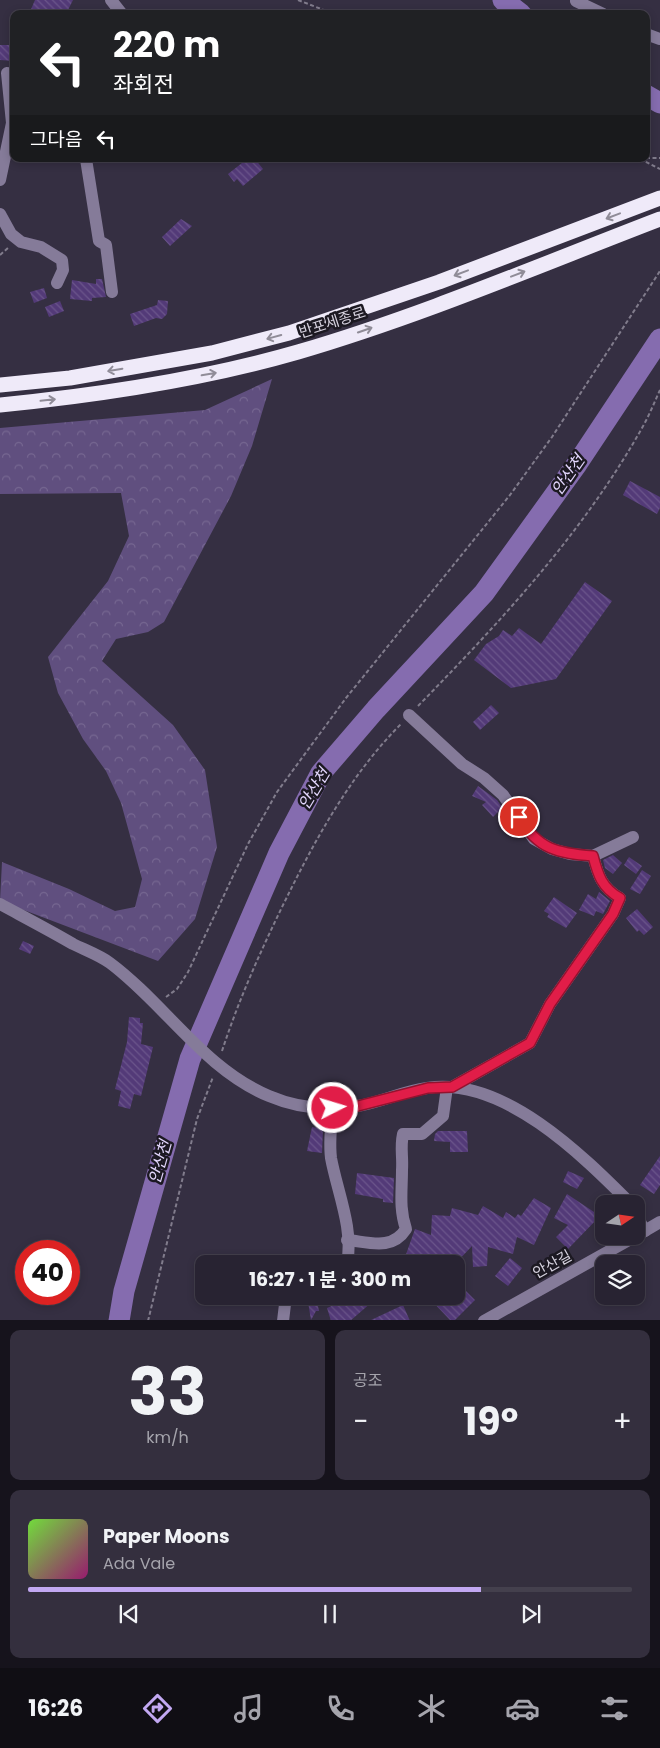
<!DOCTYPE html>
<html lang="ko">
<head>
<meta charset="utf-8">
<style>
	:root { --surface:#282332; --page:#342f3e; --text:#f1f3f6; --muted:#a5a4ac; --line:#44404d; --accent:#c2a8f2 }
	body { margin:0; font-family:Poppins,"Noto Sans KR",sans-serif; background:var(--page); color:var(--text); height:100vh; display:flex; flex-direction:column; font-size:19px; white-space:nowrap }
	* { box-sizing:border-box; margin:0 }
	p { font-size:16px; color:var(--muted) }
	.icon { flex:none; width:28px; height:28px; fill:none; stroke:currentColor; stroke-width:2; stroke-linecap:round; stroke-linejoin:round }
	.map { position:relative; height:1320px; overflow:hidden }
	.sheet { display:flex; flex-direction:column; gap:10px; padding:10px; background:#16131c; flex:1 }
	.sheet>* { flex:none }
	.guide { position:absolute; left:10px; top:10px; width:640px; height:152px; border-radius:10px; box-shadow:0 2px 8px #0003,0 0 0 1px var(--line); background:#202124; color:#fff; overflow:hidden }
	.needle { width:32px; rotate:77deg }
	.controls { position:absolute; left:595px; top:1195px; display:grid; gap:10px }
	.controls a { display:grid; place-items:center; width:50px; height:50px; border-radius:10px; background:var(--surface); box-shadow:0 2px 8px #0003,0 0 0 1px var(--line); font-size:25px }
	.speed { position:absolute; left:15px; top:1240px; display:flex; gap:10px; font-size:25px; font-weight:700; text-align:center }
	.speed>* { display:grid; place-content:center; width:65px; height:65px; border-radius:50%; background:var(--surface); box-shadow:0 2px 8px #0003,0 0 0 1px var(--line); line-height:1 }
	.speed .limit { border:8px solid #d22; background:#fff; color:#111 }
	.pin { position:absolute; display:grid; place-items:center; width:42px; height:42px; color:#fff; margin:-21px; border:2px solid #fff; border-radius:50%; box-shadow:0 1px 5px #0007 }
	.me { position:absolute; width:55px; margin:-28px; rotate:85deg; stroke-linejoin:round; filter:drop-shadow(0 0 4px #0008) }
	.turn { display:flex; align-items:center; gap:18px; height:105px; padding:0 20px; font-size:22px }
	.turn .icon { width:65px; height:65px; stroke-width:2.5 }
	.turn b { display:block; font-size:35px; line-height:42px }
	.then { display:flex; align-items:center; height:48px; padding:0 20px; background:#0003; gap:10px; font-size:19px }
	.big { font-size:38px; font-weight:700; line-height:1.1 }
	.sheet .widget { flex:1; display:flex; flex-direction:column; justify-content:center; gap:8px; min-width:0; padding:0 18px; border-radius:10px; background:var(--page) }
	.sheet .dial { align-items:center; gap:0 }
	.dial b { font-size:65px; line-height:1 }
	.song { display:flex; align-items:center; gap:15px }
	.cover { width:60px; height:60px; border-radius:8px; background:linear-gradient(135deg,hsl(100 70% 55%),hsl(320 70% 35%)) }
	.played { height:5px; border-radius:2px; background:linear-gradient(90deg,var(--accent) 75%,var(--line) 75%) }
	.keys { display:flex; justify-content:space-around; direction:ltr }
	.heat { display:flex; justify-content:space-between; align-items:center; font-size:28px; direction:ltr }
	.sheet .tiles { flex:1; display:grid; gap:10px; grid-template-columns:1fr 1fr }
	.widget:last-child { grid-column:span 2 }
	.trip { position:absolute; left:195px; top:1255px; width:270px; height:50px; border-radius:10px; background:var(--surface); box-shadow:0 2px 8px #0003,0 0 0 1px var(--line); font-weight:700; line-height:50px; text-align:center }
	.dock { display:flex; height:80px; justify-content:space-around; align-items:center; background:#100e14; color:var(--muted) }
	.dock .icon { width:35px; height:35px }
	.dock .on { color:var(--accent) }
	.dock b { font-size:22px; color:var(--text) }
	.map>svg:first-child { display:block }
	.forest { fill:url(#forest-crowns) }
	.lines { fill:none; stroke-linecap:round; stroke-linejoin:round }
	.river { stroke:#856caf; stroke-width:21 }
	.building { fill:url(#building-back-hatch) }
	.path { stroke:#817c8c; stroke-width:2; stroke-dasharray:4 2.5; stroke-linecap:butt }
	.minor { stroke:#857b99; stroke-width:12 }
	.highway { stroke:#efeaf9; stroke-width:15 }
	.oneway { stroke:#908c98 }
	.route-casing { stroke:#92132f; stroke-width:12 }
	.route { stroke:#e11d48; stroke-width:9 }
	.labels { text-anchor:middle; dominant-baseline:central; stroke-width:5; stroke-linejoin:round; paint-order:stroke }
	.street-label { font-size:15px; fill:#d5d1de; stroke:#1c1922 }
	.water-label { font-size:16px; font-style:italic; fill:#e3d7fd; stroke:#1c1922 }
</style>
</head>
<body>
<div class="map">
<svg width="660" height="1321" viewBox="0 0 660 1321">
	<defs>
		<pattern id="forest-crowns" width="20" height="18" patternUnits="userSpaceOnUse" patternTransform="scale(1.25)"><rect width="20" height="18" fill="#604f7f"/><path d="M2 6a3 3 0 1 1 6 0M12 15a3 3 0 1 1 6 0" fill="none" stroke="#766791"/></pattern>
		<pattern id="building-back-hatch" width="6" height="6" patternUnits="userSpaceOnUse" patternTransform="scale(1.25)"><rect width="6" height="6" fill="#533a78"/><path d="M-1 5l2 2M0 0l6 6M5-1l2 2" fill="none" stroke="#6b558b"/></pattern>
	</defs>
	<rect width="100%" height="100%" fill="#352f42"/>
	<path class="forest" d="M 272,379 L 252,446 L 231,496 L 164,622 L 148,632 L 116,639 L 102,661 L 173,725 L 205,770 L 217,847 L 195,919 L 158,961 L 0,901 L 2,862 L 69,889 L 115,911 L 135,907 L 142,879 L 121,803 L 106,771 L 83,739 L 58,693 L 48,657 L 108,581 L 129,536 L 121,493 L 0,494 L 0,428 L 205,410 Z"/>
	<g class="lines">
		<g class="river">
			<path d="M 503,0 L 521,14"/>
			<path d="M 646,95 L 660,103"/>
			<path d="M 119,1321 L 124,1291 L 190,1059 L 279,853 L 321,773 L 376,709 L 484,593 L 577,464 L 660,339"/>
		</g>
	</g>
	<g class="building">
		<path d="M 35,0 L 73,0 L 66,14 L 29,14 Z"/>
		<path d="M 0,45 L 14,45 L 14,61 L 0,60 Z"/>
		<path d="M 247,159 L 255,159 L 263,169 L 243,186 L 237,179 L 234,182 L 228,174 Z"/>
		<path d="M 181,219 L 192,226 L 170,246 L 162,237 Z"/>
		<path d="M 96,279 L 102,279 L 106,297 L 92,298 L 92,301 L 70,299 L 72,280 L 96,284 Z"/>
		<path d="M 44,288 L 47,298 L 34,303 L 30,292 Z"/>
		<path d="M 158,300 L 168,301 L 167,314 L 162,319 L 156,318 L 134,326 L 130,314 L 157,305 Z"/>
		<path d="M 60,301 L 64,311 L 49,317 L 45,307 Z"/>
		<path d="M 630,481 L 660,497 L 660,508 L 657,514 L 623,495 Z"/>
		<path d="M 585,582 L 612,601 L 556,679 L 511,688 L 474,660 L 486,644 L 499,636 L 503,630 L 512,636 L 519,628 L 541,644 Z"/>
		<path d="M 491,705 L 499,713 L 480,730 L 473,722 Z"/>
		<path d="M 478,786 L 497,800 L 504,810 L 501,809 L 493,817 L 482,805 L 486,802 L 472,796 Z"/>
		<path d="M 613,855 L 622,863 L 613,874 L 605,868 L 603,860 Z"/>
		<path d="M 629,857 L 642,866 L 636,874 L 624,865 Z"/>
		<path d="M 642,870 L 651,876 L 640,894 L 630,889 Z"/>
		<path d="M 599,892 L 610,901 L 603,914 L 596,911 L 594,916 L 579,910 L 588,894 L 596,899 Z"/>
		<path d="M 554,897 L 577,913 L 566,928 L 547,917 L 549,914 L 544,911 Z"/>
		<path d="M 637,909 L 653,927 L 644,935 L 639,930 L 637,932 L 626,918 Z"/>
		<path d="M 23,941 L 34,946 L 30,954 L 19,949 Z"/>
		<path d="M 129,1017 L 140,1018 L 140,1023 L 143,1023 L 141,1044 L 153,1047 L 141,1096 L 134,1094 L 130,1109 L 118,1106 L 121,1091 L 115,1089 L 127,1042 Z"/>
		<path d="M 312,1127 L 323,1129 L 322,1153 L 307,1151 Z"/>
		<path d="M 438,1131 L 467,1131 L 468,1152 L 450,1152 L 450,1142 L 434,1141 L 435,1134 Z"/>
		<path d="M 660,1156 L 660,1185 L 654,1194 L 640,1185 Z"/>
		<path d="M 568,1171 L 584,1178 L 577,1189 L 563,1182 Z"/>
		<path d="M 357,1173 L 394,1178 L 393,1203 L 383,1202 L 383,1199 L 355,1194 Z"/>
		<path d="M 567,1194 L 600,1216 L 568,1249 L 556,1237 L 568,1225 L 554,1218 Z"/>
		<path d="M 534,1198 L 551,1208 L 534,1245 L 517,1237 L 513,1254 L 488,1247 L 487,1266 L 473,1267 L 472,1246 L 455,1264 L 415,1264 L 404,1260 L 415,1229 L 431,1235 L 432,1215 L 450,1216 L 452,1208 L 478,1215 L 483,1206 L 503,1218 L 506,1212 L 515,1218 L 518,1214 L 521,1216 Z"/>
		<path d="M 510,1258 L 522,1268 L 508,1286 L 495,1276 Z"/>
		<path d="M 462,1287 L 475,1300 L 454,1321 L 451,1321 L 427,1296 L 456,1296 L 456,1293 Z"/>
		<path d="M 307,1296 L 316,1296 L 319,1311 L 316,1311 L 311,1320 Z"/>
		<path d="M 361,1296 L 379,1296 L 350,1321 L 331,1321 L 327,1308 L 352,1297 L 354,1302 Z"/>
		<path d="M 403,1305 L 410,1321 L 369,1321 Z"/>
	</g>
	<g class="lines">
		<g class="path">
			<path d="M 298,0 L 334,14"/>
			<path d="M 646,158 L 660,158"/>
			<path d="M 640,159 L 660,169"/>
			<path d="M 0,255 L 8,248"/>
			<path d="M 418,706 C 501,621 583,533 642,428 C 649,416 654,403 660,390"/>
			<path d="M 166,997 L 177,989 L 188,972 L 248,844 L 277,792 L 346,698 L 510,495 L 552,437 L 660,271"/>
			<path d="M 222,1051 C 239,999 261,950 285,901 C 316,838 351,774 401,724"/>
			<path d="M 148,1321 L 197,1119 L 213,1077"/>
		</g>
		<g class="minor">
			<path d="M 111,0 L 122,14"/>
			<path d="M 576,1 L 603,14"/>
			<path d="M 646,34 L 660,39"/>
			<path d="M 86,159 L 99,241 L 106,245 L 112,292"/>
			<path d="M 0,180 L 12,123 L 7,73"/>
			<path d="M 0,214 L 11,234 L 21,242 L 41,247 L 62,260 L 63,270 L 57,283"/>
			<path d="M 409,715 L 462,764 L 484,778 L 503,795 L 534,839 L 552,849 L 570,854 L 593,856 C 598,875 602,888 620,898 L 613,914 L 550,1004 L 530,1043 L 452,1087"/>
			<path d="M 593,856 L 633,837"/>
			<path d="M 0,904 C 24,917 49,930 73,944 C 85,950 99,955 110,963 C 165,1004 204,1069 269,1096 C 297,1108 327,1111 358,1106 C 381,1102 404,1091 427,1088 C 503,1076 582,1155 631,1204"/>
			<path d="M 333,1108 C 331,1124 329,1141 331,1158 C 337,1191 354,1229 347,1264"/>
			<path d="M 636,1214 L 645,1231"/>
			<path d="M 636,1236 L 660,1222"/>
			<path d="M 347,1240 C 369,1242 392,1251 406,1229 C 399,1209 402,1191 402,1170 C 403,1156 400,1148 403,1134 L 422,1134 L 443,1116 L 447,1087"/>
			<path d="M 283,1321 L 286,1296"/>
			<path d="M 484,1321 L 636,1236"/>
		</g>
		<g class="highway">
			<path d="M 0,385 L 70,378 L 212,353 L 289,333 L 439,282 L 660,198"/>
			<path d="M 0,405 C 100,395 201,380 298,352 C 421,316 540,265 660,219"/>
		</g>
	</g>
	<defs><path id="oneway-shaft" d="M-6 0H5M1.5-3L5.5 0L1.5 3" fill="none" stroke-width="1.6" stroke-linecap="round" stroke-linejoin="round" transform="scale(1.25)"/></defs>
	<g class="oneway">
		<use href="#oneway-shaft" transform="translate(613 216) rotate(159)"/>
		<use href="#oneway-shaft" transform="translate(461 273) rotate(159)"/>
		<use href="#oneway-shaft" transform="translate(518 274) rotate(-21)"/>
		<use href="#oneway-shaft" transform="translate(365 330) rotate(-19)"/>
		<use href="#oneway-shaft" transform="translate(274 337) rotate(165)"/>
		<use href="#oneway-shaft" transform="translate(115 370) rotate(170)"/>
		<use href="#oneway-shaft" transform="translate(209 374) rotate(-10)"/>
		<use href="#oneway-shaft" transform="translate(48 400) rotate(-6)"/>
	</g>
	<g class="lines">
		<g class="route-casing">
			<path id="route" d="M 333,1108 L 358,1106 L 428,1088 L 452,1087 L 530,1043 L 550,1004 L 613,914 L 620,898 C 602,888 598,875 593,856 C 558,853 538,850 519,817"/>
		</g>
		<use href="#route" class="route"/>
	</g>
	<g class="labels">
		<g class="street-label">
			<text transform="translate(332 322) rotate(-18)">반포세종로</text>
			<text transform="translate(552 1264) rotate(-29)">안산길</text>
		</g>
		<g class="water-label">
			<text transform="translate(568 475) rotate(-55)">안산천</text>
			<text transform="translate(314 789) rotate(-59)">안산천</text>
			<text transform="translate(160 1162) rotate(-74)">안산천</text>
		</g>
	</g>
</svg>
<div class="controls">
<a><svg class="needle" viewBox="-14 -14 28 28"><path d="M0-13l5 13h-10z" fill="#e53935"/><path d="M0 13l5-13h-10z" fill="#a5a4ac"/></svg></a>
<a><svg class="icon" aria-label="layers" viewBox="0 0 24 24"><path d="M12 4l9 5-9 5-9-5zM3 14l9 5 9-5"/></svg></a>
</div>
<div class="speed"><div class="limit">40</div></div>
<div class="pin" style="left:519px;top:817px;background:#d93025"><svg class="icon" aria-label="arrive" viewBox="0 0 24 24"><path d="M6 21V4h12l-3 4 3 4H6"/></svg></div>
<svg class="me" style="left:333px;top:1108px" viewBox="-20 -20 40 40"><circle r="17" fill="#e11d48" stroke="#fff" stroke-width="3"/><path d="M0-11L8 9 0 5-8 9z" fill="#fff"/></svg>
<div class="trip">16:27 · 1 분 · 300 m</div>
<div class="guide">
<div class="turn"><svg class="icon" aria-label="left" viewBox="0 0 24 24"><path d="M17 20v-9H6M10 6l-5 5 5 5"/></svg><div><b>220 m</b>좌회전</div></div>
<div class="then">그다음<svg class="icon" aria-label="left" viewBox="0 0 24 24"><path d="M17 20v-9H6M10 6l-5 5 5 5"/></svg></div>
</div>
</div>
<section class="sheet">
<div class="tiles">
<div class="widget dial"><b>33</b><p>km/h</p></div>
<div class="widget"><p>공조</p>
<div class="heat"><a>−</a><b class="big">19°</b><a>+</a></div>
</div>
<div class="widget">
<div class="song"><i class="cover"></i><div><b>Paper Moons</b><p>Ada Vale</p></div></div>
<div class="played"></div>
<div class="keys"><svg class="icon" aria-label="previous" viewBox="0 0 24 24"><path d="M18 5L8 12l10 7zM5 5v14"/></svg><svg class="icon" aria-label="pause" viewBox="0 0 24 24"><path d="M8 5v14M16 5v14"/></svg><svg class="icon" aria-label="next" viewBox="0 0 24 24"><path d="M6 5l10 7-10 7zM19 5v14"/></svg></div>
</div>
</div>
</section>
<nav class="dock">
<b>16:26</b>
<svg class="icon on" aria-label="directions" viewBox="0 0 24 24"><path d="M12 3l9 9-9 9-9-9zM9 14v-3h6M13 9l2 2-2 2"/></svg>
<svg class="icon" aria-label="music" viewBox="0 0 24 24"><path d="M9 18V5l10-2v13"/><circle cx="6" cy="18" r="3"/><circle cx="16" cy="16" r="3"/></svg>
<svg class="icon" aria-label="phone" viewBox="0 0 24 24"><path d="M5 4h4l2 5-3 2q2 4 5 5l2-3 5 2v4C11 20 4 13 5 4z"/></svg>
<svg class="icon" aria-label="climate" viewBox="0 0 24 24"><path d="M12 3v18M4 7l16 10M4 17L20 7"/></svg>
<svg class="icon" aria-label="car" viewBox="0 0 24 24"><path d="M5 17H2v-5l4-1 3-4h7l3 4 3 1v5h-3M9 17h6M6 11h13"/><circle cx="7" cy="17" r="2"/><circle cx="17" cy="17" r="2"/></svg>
<svg class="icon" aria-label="filters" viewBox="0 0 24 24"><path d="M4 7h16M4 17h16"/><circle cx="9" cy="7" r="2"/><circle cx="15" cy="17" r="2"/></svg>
</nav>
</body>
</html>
